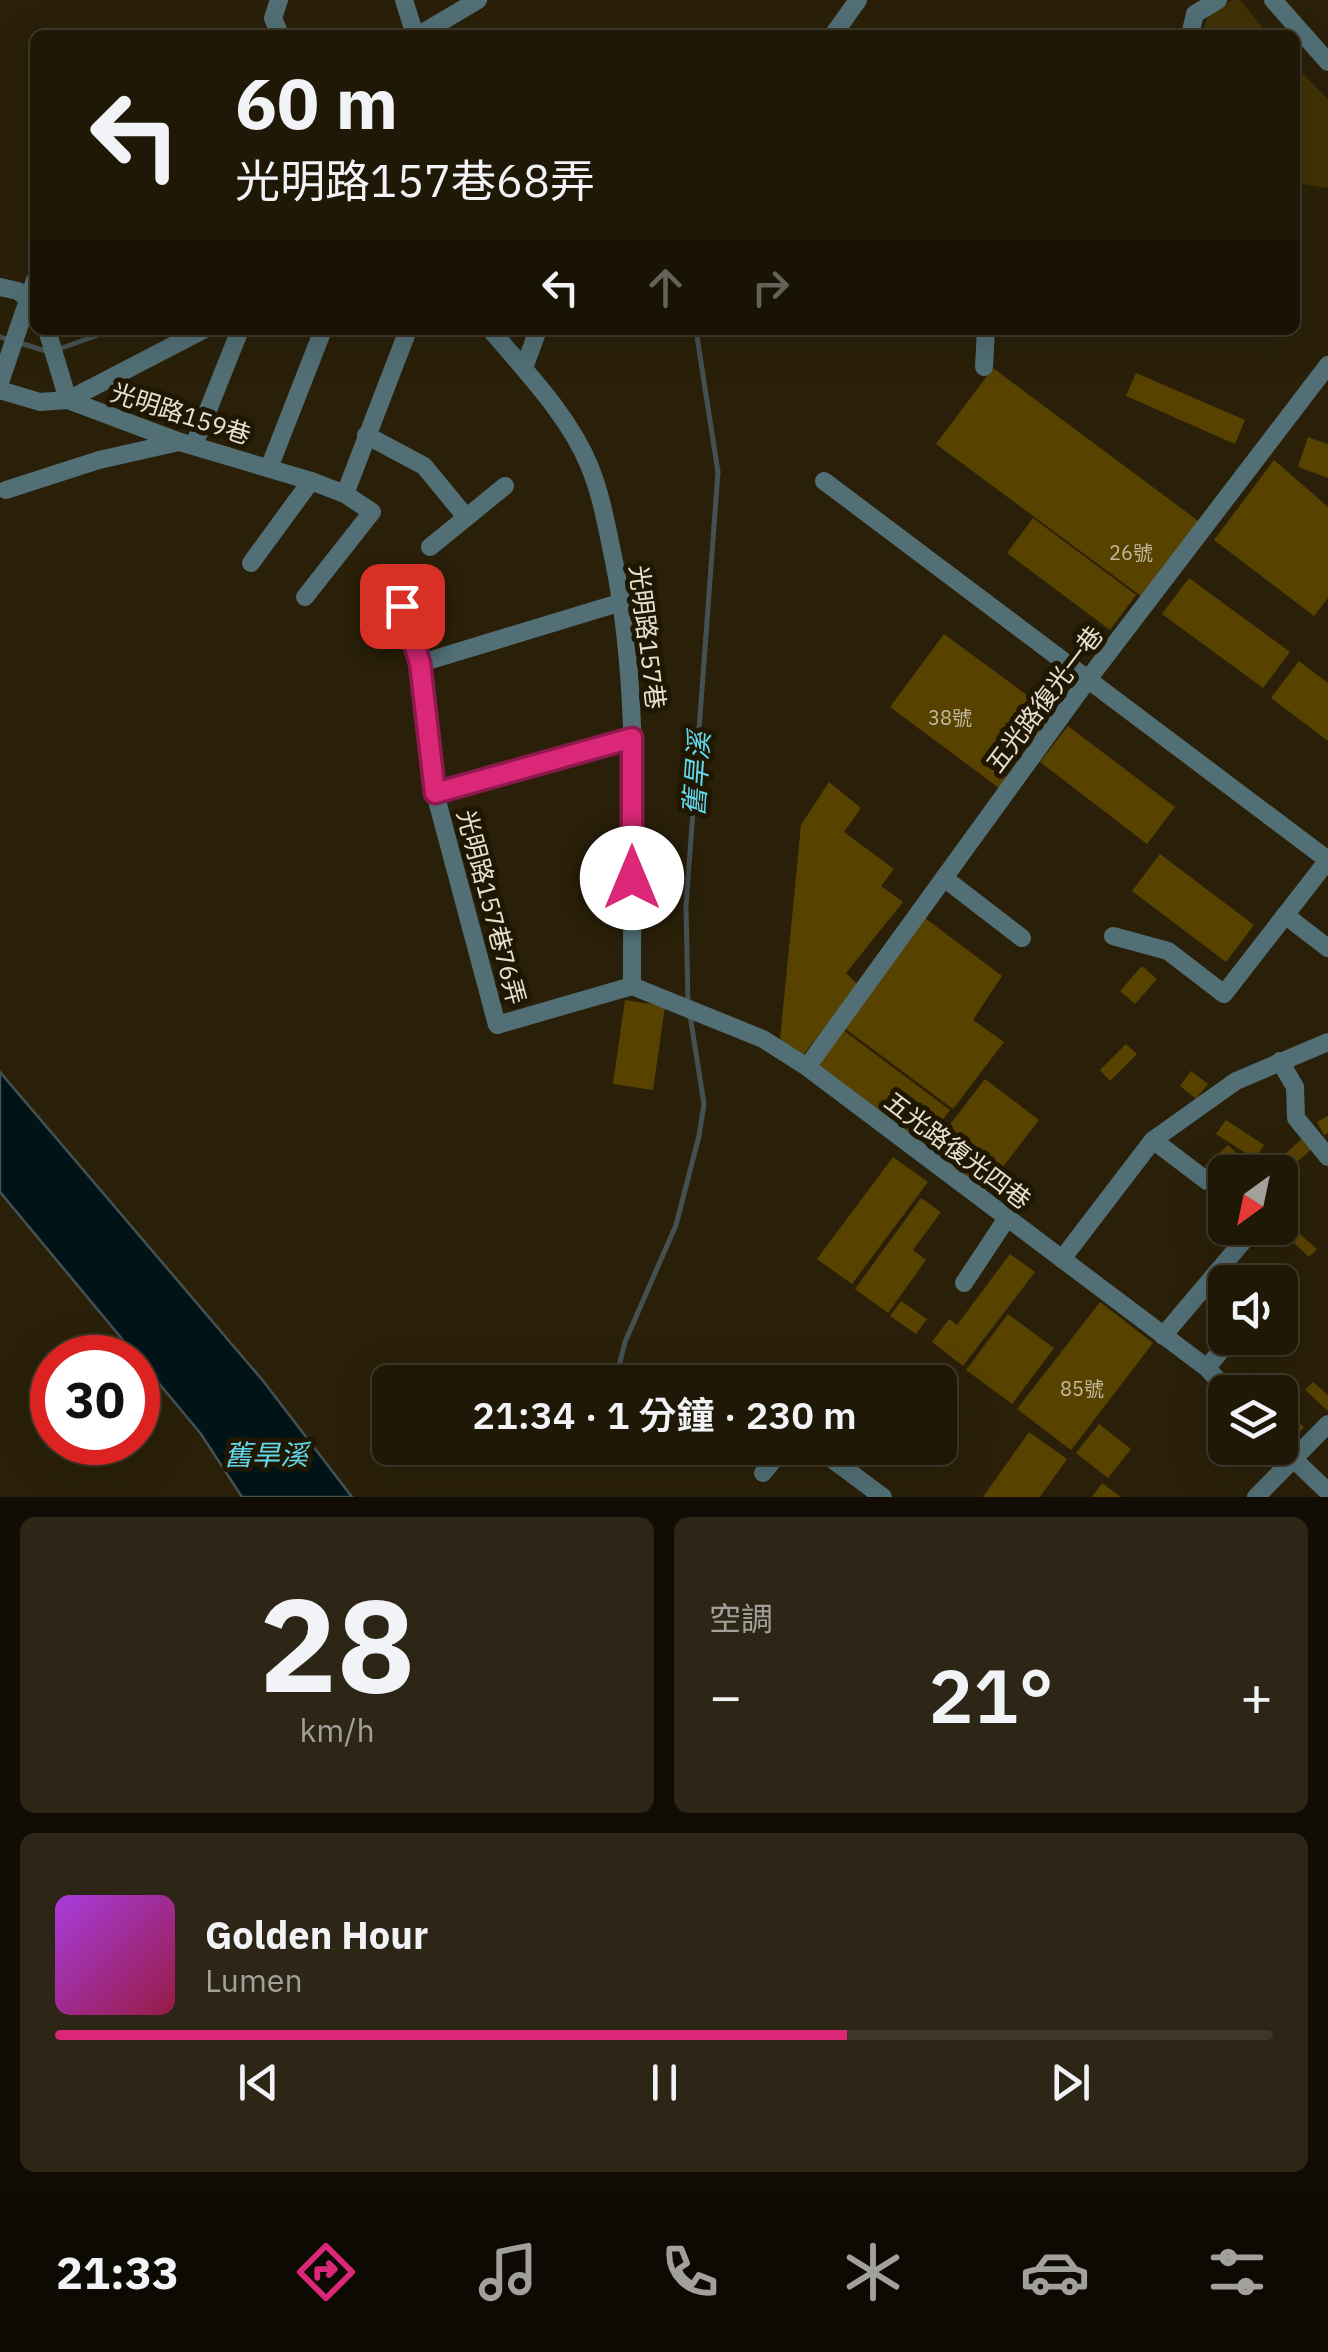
<!DOCTYPE html>
<html lang="zh-TW">
<head>
<meta charset="utf-8">
<style>
	:root { --surface:#201807; --page:#2d2515; --text:#f1f3f6; --muted:#a2a09b; --line:#3d3728; --accent:#db2777 }
	body { margin:0; font-family:"IBM Plex Sans","Noto Sans TC",sans-serif; background:var(--page); color:var(--text); height:100vh; display:flex; flex-direction:column; font-size:38px; white-space:nowrap }
	* { box-sizing:border-box; margin:0 }
	p { font-size:32px; color:var(--muted) }
	.icon { flex:none; width:55px; height:55px; fill:none; stroke:currentColor; stroke-width:2; stroke-linecap:round; stroke-linejoin:round }
	.map { position:relative; height:1497px; overflow:hidden }
	.sheet { display:flex; flex-direction:column; gap:20px; padding:20px; background:#120d04; flex:1 }
	.sheet>* { flex:none }
	.guide { position:absolute; left:30px; top:30px; width:1270px; height:305px; border-radius:15px; box-shadow:0 10px 40px #0002,0 0 0 2px var(--line); background:#201807; color:var(--text); overflow:hidden }
	.needle { width:65px; rotate:213deg }
	.controls { position:absolute; left:1208px; top:1155px; display:grid; gap:20px }
	.controls a { display:grid; place-items:center; width:90px; height:90px; border-radius:15px; background:var(--surface); box-shadow:0 10px 40px #0002,0 0 0 2px var(--line); font-size:50px }
	.speed { position:absolute; left:30px; top:1335px; display:flex; gap:20px; font-size:50px; font-weight:700; text-align:center }
	.speed>* { display:grid; place-content:center; width:130px; height:130px; border-radius:50%; background:var(--surface); box-shadow:0 10px 40px #0002,0 0 0 2px var(--line); line-height:1 }
	.speed .limit { border:15px solid #d22; background:#fff; color:#111 }
	.pin { position:absolute; display:grid; place-items:center; width:85px; height:85px; color:#fff; margin:-42px; border-radius:20px; box-shadow:0 5px 15px #0006 }
	.me { position:absolute; width:110px; margin:-55px; rotate:0deg; stroke-linejoin:round; filter:drop-shadow(0 0 8px #0008) }
	.turn { display:flex; align-items:center; gap:35px; height:210px; padding:0 40px; font-size:45px }
	.turn .icon { width:130px; height:130px; stroke-width:2.5 }
	.turn b { display:block; font-size:70px; line-height:85px }
	.lanes { display:flex; align-items:center; height:95px; padding:0 40px; background:#0003; justify-content:center; gap:50px; direction:ltr }
	.lanes .off { opacity:.35 }
	.big { font-size:75px; font-weight:600; line-height:1.1 }
	.sheet .card { flex:1; display:flex; flex-direction:column; justify-content:center; gap:15px; min-width:0; padding:0 35px; border-radius:15px; background:var(--page) }
	.sheet .dial { align-items:center; gap:0 }
	.dial b { font-size:130px; line-height:1 }
	.song { display:flex; align-items:center; gap:30px }
	.cover { width:120px; height:120px; border-radius:15px; background:linear-gradient(135deg,hsl(280 70% 55%),hsl(340 70% 35%)) }
	.played { height:10px; border-radius:5px; background:linear-gradient(90deg,var(--accent) 65%,var(--line) 65%) }
	.keys { display:flex; justify-content:space-around; direction:ltr }
	.heat { display:flex; justify-content:space-between; align-items:center; font-size:55px; direction:ltr }
	.sheet .tiles { flex:1; display:grid; gap:20px; grid-template-columns:1fr 1fr }
	.card:last-child { grid-column:span 2 }
	.trip { position:absolute; left:372px; top:1365px; width:585px; height:100px; border-radius:15px; background:var(--surface); box-shadow:0 10px 40px #0002,0 0 0 2px var(--line); font-weight:600; line-height:100px; text-align:center }
	.menu { display:flex; height:160px; justify-content:space-around; align-items:center; background:#0d0a03; color:var(--muted) }
	.menu .icon { width:70px; height:70px }
	.menu .selected { color:var(--accent) }
	.menu b { font-size:45px; color:var(--text) }
	.map>svg:first-child { display:block }
	.green { fill:#403105 }
	.water { fill:#001418; stroke:#455150; stroke-width:2.5 }
	.lines { fill:none; stroke-linecap:round; stroke-linejoin:round }
	.stream { stroke:#455150; stroke-width:5 }
	.building { fill:#584200 }
	.minor { stroke:#516f75; stroke-width:18 }
	.route-casing { stroke:#8e194d; stroke-width:25 }
	.route { stroke:#db2777; stroke-width:18 }
	.labels { text-anchor:middle; dominant-baseline:central; stroke-width:10; stroke-linejoin:round; paint-order:stroke }
	.number-label { font-size:20px; fill:#c2b89d }
	.street-label { font-size:25px; fill:#e6e0d1; stroke:#201702 }
	.water-label { font-size:28px; font-style:italic; fill:#61d8ee; stroke:#201702 }
</style>
</head>
<body>
<div class="map">
<svg width="1328" height="1497" viewBox="0 0 1328 1497">
	<rect width="100%" height="100%" fill="#2a2009"/>
	<g class="green">
		<path d="M 1234,0 L 1240,0 L 1269,35 L 1202,35 L 1209,11 Z"/>
		<path d="M 1295,66 L 1328,99 L 1328,188 L 1295,183 Z"/>
	</g>
	<path class="water" d="M 0,1072 L 264,1382 L 352,1497 L 242,1497 L 201,1434 L 0,1192 Z"/>
	<g class="lines">
		<g class="stream">
			<path d="M 0,337 L 49,352"/>
			<path d="M 59,349 L 112,330"/>
			<path d="M 688,1004 L 686,906 L 718,472 L 696,330"/>
			<path d="M 615,1382 L 625,1342 L 676,1225 L 699,1136 L 704,1104 L 690,1015"/>
		</g>
	</g>
	<g class="building">
		<path d="M 993,368 L 1201,523 L 1145,599 L 936,444 Z"/>
		<path d="M 1136,373 L 1245,420 L 1235,444 L 1126,396 Z"/>
		<path d="M 1308,437 L 1328,444 L 1328,478 L 1298,467 Z"/>
		<path d="M 1274,460 L 1328,507 L 1328,598 L 1314,616 L 1214,540 Z"/>
		<path d="M 1033,518 L 1136,595 L 1110,630 L 1007,553 Z"/>
		<path d="M 1189,578 L 1290,652 L 1263,688 L 1162,614 Z"/>
		<path d="M 944,634 L 1054,715 L 1032,745 L 1008,727 L 983,760 L 1007,778 L 999,788 L 890,707 Z"/>
		<path d="M 1299,661 L 1328,683 L 1328,741 L 1271,698 Z"/>
		<path d="M 1068,726 L 1175,807 L 1147,844 L 1040,762 Z"/>
		<path d="M 829,782 L 861,808 L 844,832 L 894,869 L 881,886 L 903,902 L 846,973 L 858,985 L 803,1055 L 780,1040 L 801,825 Z"/>
		<path d="M 1160,854 L 1254,925 L 1226,962 L 1132,891 Z"/>
		<path d="M 925,918 L 1002,976 L 973,1020 L 1004,1042 L 953,1109 L 843,1027 Z"/>
		<path d="M 1142,966 L 1157,979 L 1135,1004 L 1120,991 Z"/>
		<path d="M 625,1000 L 665,1006 L 653,1090 L 613,1084 Z"/>
		<path d="M 843,1030 L 950,1110 L 924,1144 L 817,1064 Z"/>
		<path d="M 1126,1044 L 1137,1054 L 1110,1081 L 1100,1070 Z"/>
		<path d="M 1191,1071 L 1208,1084 L 1196,1099 L 1180,1086 Z"/>
		<path d="M 985,1079 L 1039,1120 L 985,1190 L 931,1149 Z"/>
		<path d="M 1328,1116 L 1328,1133 L 1324,1135 L 1317,1122 Z"/>
		<path d="M 1226,1120 L 1264,1145 L 1255,1159 L 1216,1134 Z"/>
		<path d="M 1303,1138 L 1312,1149 L 1286,1171 L 1277,1161 Z"/>
		<path d="M 1228,1145 L 1236,1153 L 1213,1175 L 1205,1166 Z"/>
		<path d="M 893,1157 L 928,1182 L 852,1284 L 817,1259 Z"/>
		<path d="M 1280,1174 L 1299,1189 L 1283,1208 L 1280,1205 Z"/>
		<path d="M 921,1198 L 941,1212 L 913,1250 L 926,1260 L 888,1313 L 855,1289 Z"/>
		<path d="M 1294,1229 L 1317,1249 L 1309,1257 L 1287,1237 Z"/>
		<path d="M 1010,1254 L 1035,1272 L 963,1366 L 932,1342 L 949,1319 L 957,1325 Z"/>
		<path d="M 901,1301 L 927,1319 L 916,1334 L 890,1316 Z"/>
		<path d="M 1100,1302 L 1153,1343 L 1071,1450 L 1017,1409 Z"/>
		<path d="M 1008,1314 L 1054,1348 L 1012,1404 L 966,1370 Z"/>
		<path d="M 1313,1382 L 1328,1395 L 1328,1411 L 1305,1390 Z"/>
		<path d="M 1283,1407 L 1304,1427 L 1291,1442 L 1280,1432 Z"/>
		<path d="M 1099,1424 L 1131,1449 L 1108,1478 L 1076,1453 Z"/>
		<path d="M 1029,1432 L 1067,1459 L 1040,1497 L 983,1497 Z"/>
		<path d="M 1102,1483 L 1121,1497 L 1092,1497 Z"/>
	</g>
	<g class="lines">
		<g class="minor">
			<path d="M 279,0 L 273,18 L 280,35"/>
			<path d="M 404,0 L 415,35"/>
			<path d="M 1273,0 L 1328,62"/>
			<path d="M 419,35 L 478,0"/>
			<path d="M 833,35 L 858,0"/>
			<path d="M 1190,35 L 1195,14 L 1218,0"/>
			<path d="M 0,287 L 18,291 L 35,304"/>
			<path d="M 47,330 L 68,400"/>
			<path d="M 491,330 C 525,371 569,416 589,465 C 602,496 607,529 614,561 C 642,702 631,844 632,986"/>
			<path d="M 984,367 L 986,330"/>
			<path d="M 524,368 L 538,330"/>
			<path d="M 0,382 L 35,280"/>
			<path d="M 0,390 L 40,402 L 68,400 L 180,442 L 311,481 L 345,494 L 372,512 L 305,597"/>
			<path d="M 68,400 L 203,330"/>
			<path d="M 366,435 L 424,466 L 466,517"/>
			<path d="M 194,445 L 240,330"/>
			<path d="M 269,468 L 323,330"/>
			<path d="M 824,481 L 1328,860"/>
			<path d="M 6,490 L 99,460 L 179,442"/>
			<path d="M 345,494 L 408,330"/>
			<path d="M 430,547 L 505,486"/>
			<path d="M 251,563 L 311,481"/>
			<path d="M 434,577 L 403,607 L 421,663 L 435,793 L 497,1025 L 632,986"/>
			<path d="M 421,663 L 622,602"/>
			<path d="M 435,793 L 633,739"/>
			<path d="M 944,878 L 1022,938"/>
			<path d="M 1285,915 L 1328,948"/>
			<path d="M 1113,936 L 1168,951 L 1224,994 L 1328,860"/>
			<path d="M 632,986 L 763,1039 L 807,1067 L 1207,1368 L 1229,1392"/>
			<path d="M 1280,1061 L 1295,1087 L 1296,1118 L 1328,1157"/>
			<path d="M 807,1067 L 1089,678 L 1328,365"/>
			<path d="M 1153,1140 L 1207,1181"/>
			<path d="M 1062,1259 L 1153,1140 L 1236,1081 L 1328,1042"/>
			<path d="M 964,1283 L 1007,1218"/>
			<path d="M 1163,1336 L 1245,1239"/>
			<path d="M 1207,1368 L 1231,1338"/>
			<path d="M 1280,1446 L 1328,1492"/>
			<path d="M 817,1448 L 883,1497"/>
			<path d="M 763,1473 L 783,1448"/>
			<path d="M 1256,1497 L 1328,1424"/>
		</g>
	</g>
	<g class="lines">
		<g class="route-casing">
			<path id="route" d="M 402,606 L 420,663 L 435,793 L 632,738 L 632,878"/>
		</g>
		<use href="#route" class="route"/>
	</g>
	<g class="labels">
		<g class="number-label">
			<text x="1131" y="552">26號</text>
			<text x="950" y="717">38號</text>
			<text x="1082" y="1388">85號</text>
		</g>
		<g class="street-label">
			<text transform="translate(181 413) rotate(18)">光明路159巷</text>
			<text transform="translate(648 637) rotate(83)">光明路157巷</text>
			<text transform="translate(1044 699) rotate(-53)">五光路復光一巷</text>
			<text transform="translate(492 907) rotate(75)">光明路157巷76弄</text>
			<text transform="translate(958 1150) rotate(37)">五光路復光四巷</text>
		</g>
		<g class="water-label">
			<text transform="translate(696 774) rotate(-86)">舊旱溪</text>
			<text x="266" y="1454">舊旱溪</text>
		</g>
	</g>
</svg>
<div class="controls">
<a><svg class="needle" viewBox="-14 -14 28 28"><path d="M0-13l5 13h-10z" fill="#e53935"/><path d="M0 13l5-13h-10z" fill="#a2a09b"/></svg></a>
<a><svg class="icon" aria-label="sound" viewBox="0 0 24 24"><path d="M4 9h4l5-4v14l-5-4H4zM17 9q2 3 0 6"/></svg></a>
<a><svg class="icon" aria-label="layers" viewBox="0 0 24 24"><path d="M12 4l9 5-9 5-9-5zM3 14l9 5 9-5"/></svg></a>
</div>
<div class="speed"><div class="limit">30</div></div>
<div class="pin" style="left:402px;top:606px;background:#d93025"><svg class="icon" aria-label="arrive" viewBox="0 0 24 24"><path d="M6 21V4h12l-3 4 3 4H6"/></svg></div>
<svg class="me" style="left:632px;top:878px" viewBox="-20 -20 40 40"><circle r="19" fill="#fff"/><path d="M0-13L10 11 0 6-10 11z" fill="#db2777"/></svg>
<div class="trip">21:34 · 1 分鐘 · 230 m</div>
<div class="guide">
<div class="turn"><svg class="icon" aria-label="left" viewBox="0 0 24 24"><path d="M17 20v-9H6M10 6l-5 5 5 5"/></svg><div><b>60 m</b>光明路157巷68弄</div></div>
<div class="lanes"><svg class="icon" aria-label="left" viewBox="0 0 24 24"><path d="M17 20v-9H6M10 6l-5 5 5 5"/></svg><svg class="icon off" aria-label="ahead" viewBox="0 0 24 24"><path d="M12 20V5M6 11l6-6 6 6"/></svg><svg class="icon off" aria-label="right" viewBox="0 0 24 24"><path d="M7 20v-9h11M14 6l5 5-5 5"/></svg></div>
</div>
</div>
<section class="sheet">
<div class="tiles">
<div class="card dial"><b>28</b><p>km/h</p></div>
<div class="card"><p>空調</p>
<div class="heat"><a>−</a><b class="big">21°</b><a>+</a></div>
</div>
<div class="card">
<div class="song"><i class="cover"></i><div><b>Golden Hour</b><p>Lumen</p></div></div>
<div class="played"></div>
<div class="keys"><svg class="icon" aria-label="previous" viewBox="0 0 24 24"><path d="M18 5L8 12l10 7zM5 5v14"/></svg><svg class="icon" aria-label="pause" viewBox="0 0 24 24"><path d="M8 5v14M16 5v14"/></svg><svg class="icon" aria-label="next" viewBox="0 0 24 24"><path d="M6 5l10 7-10 7zM19 5v14"/></svg></div>
</div>
</div>
</section>
<nav class="menu">
<b>21:33</b>
<svg class="icon selected" aria-label="directions" viewBox="0 0 24 24"><path d="M12 3l9 9-9 9-9-9zM9 14v-3h6M13 9l2 2-2 2"/></svg>
<svg class="icon" aria-label="music" viewBox="0 0 24 24"><path d="M9 18V5l10-2v13"/><circle cx="6" cy="18" r="3"/><circle cx="16" cy="16" r="3"/></svg>
<svg class="icon" aria-label="phone" viewBox="0 0 24 24"><path d="M5 4h4l2 5-3 2q2 4 5 5l2-3 5 2v4C11 20 4 13 5 4z"/></svg>
<svg class="icon" aria-label="climate" viewBox="0 0 24 24"><path d="M12 3v18M4 7l16 10M4 17L20 7"/></svg>
<svg class="icon" aria-label="car" viewBox="0 0 24 24"><path d="M5 17H2v-5l4-1 3-4h7l3 4 3 1v5h-3M9 17h6M6 11h13"/><circle cx="7" cy="17" r="2"/><circle cx="17" cy="17" r="2"/></svg>
<svg class="icon" aria-label="filters" viewBox="0 0 24 24"><path d="M4 7h16M4 17h16"/><circle cx="9" cy="7" r="2"/><circle cx="15" cy="17" r="2"/></svg>
</nav>
</body>
</html>
